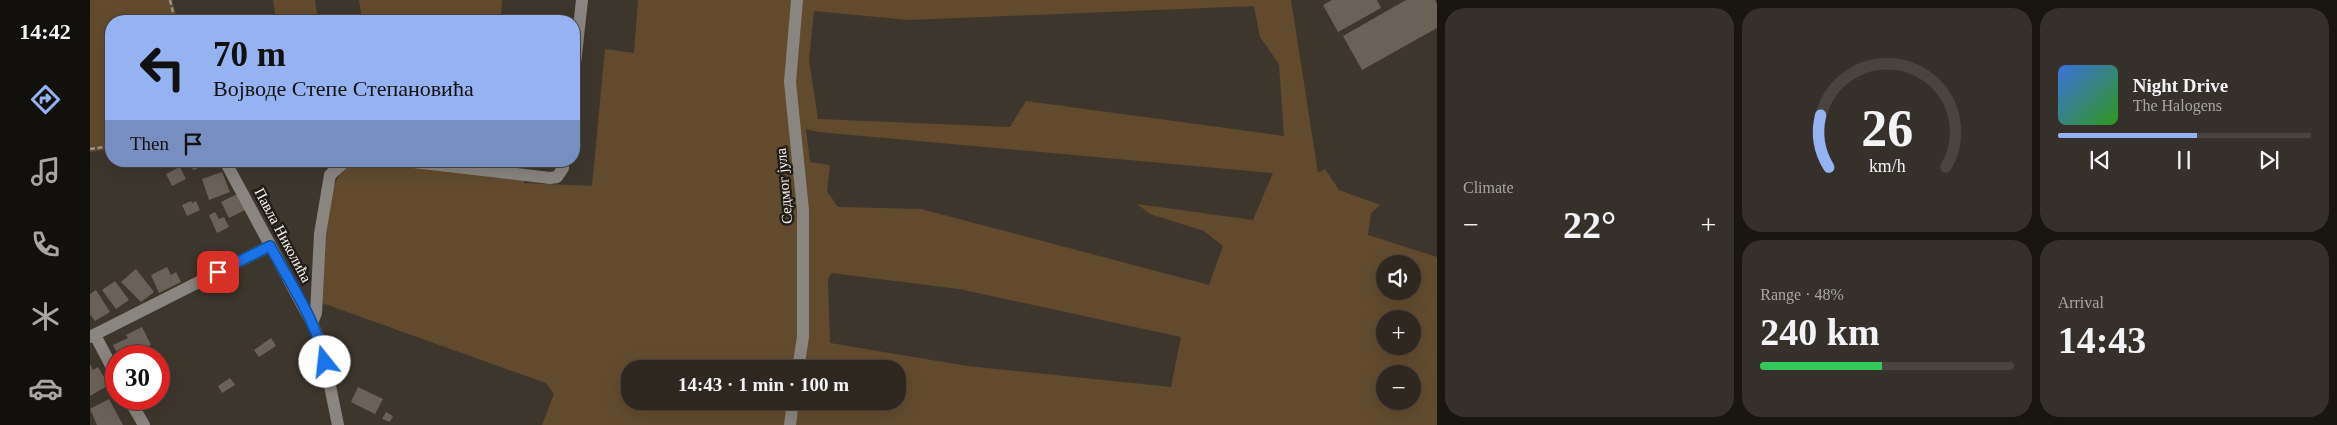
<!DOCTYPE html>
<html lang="en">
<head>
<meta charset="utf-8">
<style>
	:root { --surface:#2e2821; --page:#36302a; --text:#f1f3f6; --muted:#a7a6a5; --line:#49443f; --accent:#95b2f1 }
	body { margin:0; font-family:Georgia,serif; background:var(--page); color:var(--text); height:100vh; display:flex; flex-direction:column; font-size:19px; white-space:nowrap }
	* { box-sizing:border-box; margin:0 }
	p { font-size:16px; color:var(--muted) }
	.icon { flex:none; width:28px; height:28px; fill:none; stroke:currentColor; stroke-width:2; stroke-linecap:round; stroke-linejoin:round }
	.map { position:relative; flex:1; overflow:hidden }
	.details { display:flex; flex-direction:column; gap:8px; padding:8px; background:#191612; width:900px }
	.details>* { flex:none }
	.banner { position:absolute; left:15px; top:15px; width:475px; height:152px; border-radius:20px; box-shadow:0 5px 20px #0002,0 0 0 1px var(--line); background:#95b2f1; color:#111; overflow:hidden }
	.tools { position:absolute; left:1286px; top:255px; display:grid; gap:10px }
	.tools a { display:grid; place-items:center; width:45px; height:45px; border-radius:50%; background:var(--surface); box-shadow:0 5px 20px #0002,0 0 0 1px var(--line); font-size:25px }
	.speed { position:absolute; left:15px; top:345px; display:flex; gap:10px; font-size:25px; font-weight:700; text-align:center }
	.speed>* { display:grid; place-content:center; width:65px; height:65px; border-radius:50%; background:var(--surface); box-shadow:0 5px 20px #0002,0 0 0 1px var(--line); line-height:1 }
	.speed .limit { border:8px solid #d22; background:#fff; color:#111 }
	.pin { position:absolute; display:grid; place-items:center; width:42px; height:42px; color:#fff; margin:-21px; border-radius:10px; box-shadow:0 2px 8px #0006 }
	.me { position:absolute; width:55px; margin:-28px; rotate:344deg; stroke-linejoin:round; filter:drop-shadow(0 0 4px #0008) }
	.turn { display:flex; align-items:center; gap:18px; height:105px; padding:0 25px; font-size:22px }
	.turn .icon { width:65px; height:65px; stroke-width:2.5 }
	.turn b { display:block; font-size:35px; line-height:42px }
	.then { display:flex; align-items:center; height:48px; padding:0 25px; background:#0003; gap:10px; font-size:19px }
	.big { font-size:38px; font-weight:700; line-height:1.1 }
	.details .tile { flex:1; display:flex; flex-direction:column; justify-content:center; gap:8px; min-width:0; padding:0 18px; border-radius:20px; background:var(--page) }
	.details .dial { align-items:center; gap:0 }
	.dial svg { height:130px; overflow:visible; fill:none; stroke:var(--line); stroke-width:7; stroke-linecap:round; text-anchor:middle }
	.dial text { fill:var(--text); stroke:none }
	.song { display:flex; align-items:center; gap:15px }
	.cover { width:60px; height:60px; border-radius:8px; background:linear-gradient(135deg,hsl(220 70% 55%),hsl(110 70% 35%)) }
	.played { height:5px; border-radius:2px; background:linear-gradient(90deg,var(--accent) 55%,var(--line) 55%) }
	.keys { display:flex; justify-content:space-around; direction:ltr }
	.heat { display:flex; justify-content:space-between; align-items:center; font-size:28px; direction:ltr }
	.charge { height:8px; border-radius:4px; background:linear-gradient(90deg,#34c759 48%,var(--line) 0) }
	.details .tiles { flex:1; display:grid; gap:8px; grid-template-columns:repeat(3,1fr) }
	.tile:first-child { grid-row:span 2 }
	.trip { position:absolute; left:531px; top:360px; width:285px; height:50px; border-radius:20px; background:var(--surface); box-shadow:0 5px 20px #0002,0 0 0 1px var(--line); font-weight:700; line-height:50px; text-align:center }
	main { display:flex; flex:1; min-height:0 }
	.tabs { display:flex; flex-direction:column; width:90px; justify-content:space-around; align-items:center; background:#12100d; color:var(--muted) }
	.tabs .icon { width:35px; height:35px }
	.tabs .selected { color:var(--accent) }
	.tabs b { font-size:22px; color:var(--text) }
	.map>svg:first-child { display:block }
	.green { fill:#624b2d; fill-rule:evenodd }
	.building { fill:#6a6157 }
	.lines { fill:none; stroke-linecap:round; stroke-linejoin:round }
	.path { stroke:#9a948c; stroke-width:2.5; stroke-dasharray:5 2.5; stroke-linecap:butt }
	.minor { stroke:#898580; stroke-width:12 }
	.route-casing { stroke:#114b97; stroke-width:12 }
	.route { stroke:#1a73e8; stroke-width:9 }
	.labels { text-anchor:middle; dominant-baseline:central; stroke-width:5; stroke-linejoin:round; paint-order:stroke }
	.street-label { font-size:15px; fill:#f8f3ed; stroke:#211e19 }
</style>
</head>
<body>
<main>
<nav class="tabs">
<b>14:42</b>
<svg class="icon selected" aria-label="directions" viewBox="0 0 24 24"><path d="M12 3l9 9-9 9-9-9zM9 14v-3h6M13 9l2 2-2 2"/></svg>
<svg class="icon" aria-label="music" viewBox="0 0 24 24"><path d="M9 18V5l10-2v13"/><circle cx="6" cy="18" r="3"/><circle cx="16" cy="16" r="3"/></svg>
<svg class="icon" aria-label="phone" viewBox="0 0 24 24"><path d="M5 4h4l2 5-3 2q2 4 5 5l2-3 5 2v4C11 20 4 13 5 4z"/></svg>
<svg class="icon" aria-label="climate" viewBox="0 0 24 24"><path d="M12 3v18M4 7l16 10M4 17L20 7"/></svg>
<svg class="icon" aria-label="car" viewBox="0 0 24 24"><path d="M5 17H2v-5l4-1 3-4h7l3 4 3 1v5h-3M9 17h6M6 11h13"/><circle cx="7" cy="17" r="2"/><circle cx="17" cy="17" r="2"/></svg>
</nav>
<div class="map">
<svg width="1347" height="425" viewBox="0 0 1347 425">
	<rect width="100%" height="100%" fill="#3d362c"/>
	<g class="green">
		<path d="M 0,0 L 82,0 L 88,21 L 21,21 L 21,149 L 0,152 Z"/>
		<path d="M 183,0 L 225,0 L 228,21 L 186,21 Z"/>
		<path d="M 269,0 L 412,0 L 411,21 L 282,21 L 281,18 L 272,20 Z"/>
		<path d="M 548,0 L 1201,0 L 1228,173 L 1235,169 L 1249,190 L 1290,205 L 1281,213 L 1278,235 L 1347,257 L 1347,425 L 452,425 L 464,394 L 456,383 L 232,303 C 233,275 233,183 256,167 C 271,157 377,161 400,161 L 400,167 L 434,171 L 434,183 L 502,186 L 515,49 L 544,53 ZM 1164,6 L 1170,37 L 1189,64 L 1194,136 L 936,101 L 920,127 L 728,119 L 719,60 L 724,11 L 819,20 ZM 716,129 L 728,132 L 1183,173 L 1163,220 L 1047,204 L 1060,214 L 1114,231 L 1133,246 L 1119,285 L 831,209 L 748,207 L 737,191 L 740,165 L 720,162 ZM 1295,264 L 1322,264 L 1322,291 L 1295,291 ZM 741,273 L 869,289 L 1091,337 L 1081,387 L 877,366 L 740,343 L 738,280 ZM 1295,319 L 1322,319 L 1322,346 L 1295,346 ZM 540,369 L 808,369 L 808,401 L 540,401 ZM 1295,374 L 1322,374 L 1322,401 L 1295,401 Z"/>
	</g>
	<g class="building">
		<path d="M 1242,0 L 1287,0 L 1291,8 L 1248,32 L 1233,5 Z"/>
		<path d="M 1316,0 L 1345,0 L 1347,4 L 1347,28 L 1272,70 L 1253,36 Z"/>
		<path d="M 100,161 L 120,161 L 121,163 L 103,170 Z"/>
		<path d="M 90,167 L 96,179 L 82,186 L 76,174 Z"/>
		<path d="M 132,172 L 140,192 L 119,200 L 112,179 Z"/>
		<path d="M 147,194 L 155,210 L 139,218 L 131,202 Z"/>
		<path d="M 101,201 L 102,203 L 106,201 L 110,210 L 97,216 L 92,205 Z"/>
		<path d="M 125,212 L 129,219 L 134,217 L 139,227 L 127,233 L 119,215 Z"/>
		<path d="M 77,267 L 81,275 L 86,272 L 91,282 L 69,293 L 61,275 Z"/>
		<path d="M 46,269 L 64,292 L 51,302 L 31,282 Z"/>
		<path d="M 25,281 L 39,300 L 26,309 L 12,290 Z"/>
		<path d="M 6,290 L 20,312 L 5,321 L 0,314 L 0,294 Z"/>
		<path d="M 52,327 L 61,345 L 47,351 L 49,355 L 46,356 L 29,356 L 23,345 L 38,338 L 36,335 Z"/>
		<path d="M 181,338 L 186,346 L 169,357 L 164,350 Z"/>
		<path d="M 69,360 L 74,368 L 69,371 Z"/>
		<path d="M 0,364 L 3,370 L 8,367 L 19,385 L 0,396 Z"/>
		<path d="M 140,378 L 145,385 L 132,393 L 128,386 Z"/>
		<path d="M 268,387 L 293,399 L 285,414 L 261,402 Z"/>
		<path d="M 19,399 L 33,425 L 7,425 L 0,409 Z"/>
		<path d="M 296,412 L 303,416 L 300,422 L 292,419 Z"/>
	</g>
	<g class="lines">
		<g class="path">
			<path d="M 80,0 L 85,21"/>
			<path d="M 0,149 L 21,146"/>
		</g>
		<g class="minor">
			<path d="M 707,0 L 700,82 L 713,210 L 713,337 L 708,369"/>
			<path d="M 484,73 L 492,0"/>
			<path d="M 135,161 L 222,323 L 232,347 L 248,425"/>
			<path d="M 315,161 L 460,178 L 467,177 L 473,168 L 473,161"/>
			<path d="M 222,323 L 226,313 L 230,234 L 240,175 L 254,162 L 287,161"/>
			<path d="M 5,335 L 26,375"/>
			<path d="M 0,337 L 180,246"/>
			<path d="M 39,399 L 54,425"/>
			<path d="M 700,425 L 703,401"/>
		</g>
	</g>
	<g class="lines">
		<g class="route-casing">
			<path id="route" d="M 128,272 L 180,246 C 200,283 226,320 235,362"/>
		</g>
		<use href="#route" class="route"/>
	</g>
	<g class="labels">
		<g class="street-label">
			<text transform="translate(694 186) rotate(-95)">Седмог јула</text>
			<text transform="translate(193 235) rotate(62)">Павла Николића</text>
		</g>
	</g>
</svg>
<div class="tools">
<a><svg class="icon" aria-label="sound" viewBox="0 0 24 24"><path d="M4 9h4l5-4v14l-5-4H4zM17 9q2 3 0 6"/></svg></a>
<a>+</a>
<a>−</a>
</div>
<div class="speed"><div class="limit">30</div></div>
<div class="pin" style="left:128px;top:272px;background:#d93025"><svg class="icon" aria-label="arrive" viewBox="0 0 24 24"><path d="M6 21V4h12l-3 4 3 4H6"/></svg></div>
<svg class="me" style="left:235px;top:362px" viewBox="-20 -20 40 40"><circle r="19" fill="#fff"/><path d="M0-13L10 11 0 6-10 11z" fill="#1a73e8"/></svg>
<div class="trip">14:43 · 1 min · 100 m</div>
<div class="banner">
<div class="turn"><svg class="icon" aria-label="left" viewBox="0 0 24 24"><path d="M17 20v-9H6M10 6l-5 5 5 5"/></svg><div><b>70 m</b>Војводе Степе Степановића</div></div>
<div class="then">Then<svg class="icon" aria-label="arrive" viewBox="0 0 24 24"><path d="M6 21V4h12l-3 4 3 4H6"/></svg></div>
</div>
</div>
<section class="details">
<div class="tiles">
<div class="tile"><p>Climate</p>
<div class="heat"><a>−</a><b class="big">22°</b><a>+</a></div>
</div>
<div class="tile dial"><svg viewBox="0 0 100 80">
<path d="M14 69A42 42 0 1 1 86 69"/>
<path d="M14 69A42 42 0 0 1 9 37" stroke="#95b2f1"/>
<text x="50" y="56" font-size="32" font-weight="700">26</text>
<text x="50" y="72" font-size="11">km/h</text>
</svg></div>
<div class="tile">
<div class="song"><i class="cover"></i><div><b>Night Drive</b><p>The Halogens</p></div></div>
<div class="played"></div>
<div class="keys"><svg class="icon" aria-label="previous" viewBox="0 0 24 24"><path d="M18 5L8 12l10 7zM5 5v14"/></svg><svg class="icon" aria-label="pause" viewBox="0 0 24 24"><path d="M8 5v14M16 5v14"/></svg><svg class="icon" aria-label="next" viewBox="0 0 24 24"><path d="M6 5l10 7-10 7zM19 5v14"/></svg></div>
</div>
<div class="tile"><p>Range · 48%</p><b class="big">240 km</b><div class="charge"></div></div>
<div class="tile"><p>Arrival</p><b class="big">14:43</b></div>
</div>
</section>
</main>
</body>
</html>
